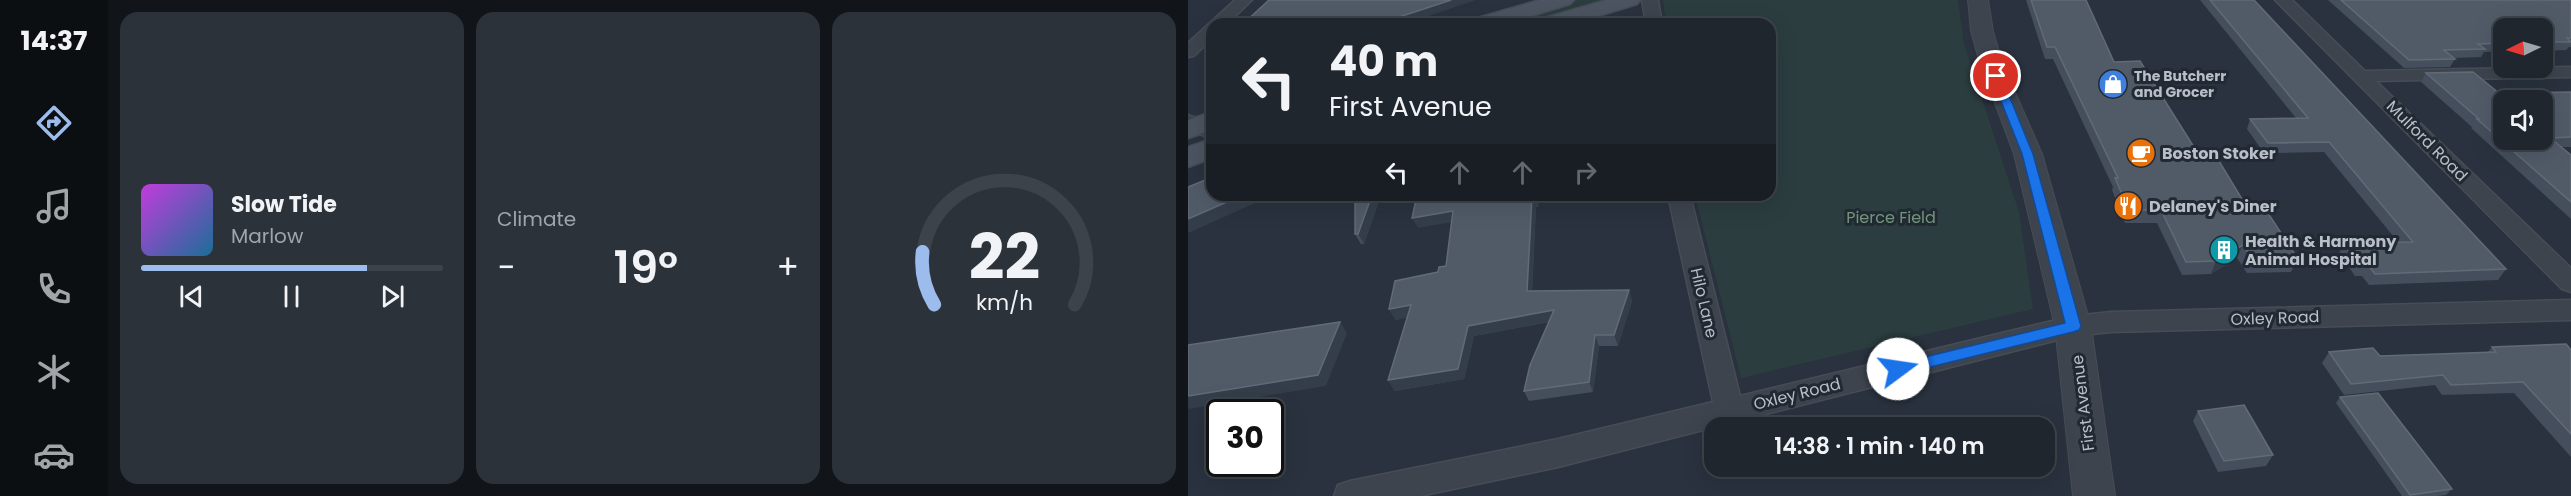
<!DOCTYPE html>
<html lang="en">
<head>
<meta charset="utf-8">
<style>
	:root { --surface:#1f262e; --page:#2c323a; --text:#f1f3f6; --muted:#a1a5aa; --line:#3c434a; --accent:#9bbcec }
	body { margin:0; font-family:Poppins,sans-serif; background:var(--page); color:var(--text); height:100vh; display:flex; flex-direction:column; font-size:22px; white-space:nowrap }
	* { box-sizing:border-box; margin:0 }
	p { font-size:20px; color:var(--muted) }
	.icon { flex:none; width:33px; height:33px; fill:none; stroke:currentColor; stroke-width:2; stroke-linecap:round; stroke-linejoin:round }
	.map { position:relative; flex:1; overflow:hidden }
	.drawer { display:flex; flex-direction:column; gap:12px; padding:12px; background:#111519; width:1080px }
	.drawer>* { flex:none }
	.top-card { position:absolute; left:18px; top:18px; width:570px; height:183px; border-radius:18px; box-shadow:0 6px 24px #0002,0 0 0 2px var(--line); background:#1f262e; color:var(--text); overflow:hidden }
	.needle { width:39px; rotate:265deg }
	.fabs { position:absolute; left:1305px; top:18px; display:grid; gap:12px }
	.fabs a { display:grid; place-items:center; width:60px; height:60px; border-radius:12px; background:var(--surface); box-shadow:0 6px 24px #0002,0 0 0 2px var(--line); font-size:30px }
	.speed { position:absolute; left:18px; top:399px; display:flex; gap:12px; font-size:30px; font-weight:700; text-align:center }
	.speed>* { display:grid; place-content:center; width:78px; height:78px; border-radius:50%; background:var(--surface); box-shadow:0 6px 24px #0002,0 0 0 2px var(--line); line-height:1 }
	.speed .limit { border:3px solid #111; border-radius:9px; background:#fff; color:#111 }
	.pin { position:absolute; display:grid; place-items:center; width:51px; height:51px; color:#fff; margin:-26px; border:3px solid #fff; border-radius:50%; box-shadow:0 2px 6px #0007 }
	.me { position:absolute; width:66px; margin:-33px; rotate:76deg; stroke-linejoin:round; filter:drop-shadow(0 0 4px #0008) }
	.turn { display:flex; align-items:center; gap:21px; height:126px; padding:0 24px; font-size:27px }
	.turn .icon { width:78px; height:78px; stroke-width:2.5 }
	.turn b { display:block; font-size:42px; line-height:51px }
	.lanes { display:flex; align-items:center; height:57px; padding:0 24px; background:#0003; justify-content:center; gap:30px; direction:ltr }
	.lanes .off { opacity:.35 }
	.big { font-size:45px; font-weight:600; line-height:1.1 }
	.drawer .tile { flex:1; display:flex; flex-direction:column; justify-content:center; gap:9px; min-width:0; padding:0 21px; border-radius:18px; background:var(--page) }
	.drawer .dial { align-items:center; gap:0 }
	.dial svg { height:156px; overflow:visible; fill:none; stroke:var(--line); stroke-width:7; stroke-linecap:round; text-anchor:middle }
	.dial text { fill:var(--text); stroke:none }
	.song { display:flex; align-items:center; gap:18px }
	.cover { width:72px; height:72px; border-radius:9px; background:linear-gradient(135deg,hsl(290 70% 55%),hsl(200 70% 35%)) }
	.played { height:6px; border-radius:3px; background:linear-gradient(90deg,var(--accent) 75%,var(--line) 75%) }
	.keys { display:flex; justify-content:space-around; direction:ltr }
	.heat { display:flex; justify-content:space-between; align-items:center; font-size:33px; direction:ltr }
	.drawer .tiles { flex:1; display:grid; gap:12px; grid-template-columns:repeat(3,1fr) }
	.trip { position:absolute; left:516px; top:417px; width:351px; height:60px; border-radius:18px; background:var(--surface); box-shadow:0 6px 24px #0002,0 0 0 2px var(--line); font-weight:600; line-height:60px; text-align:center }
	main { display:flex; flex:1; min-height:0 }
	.dock { display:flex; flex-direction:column; width:108px; justify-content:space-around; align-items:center; background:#0c0f12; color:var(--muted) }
	.dock .icon { width:42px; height:42px }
	.dock .active { color:var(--accent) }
	.dock b { font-size:27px; color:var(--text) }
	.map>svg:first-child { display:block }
	.green { fill:#2b3d3f }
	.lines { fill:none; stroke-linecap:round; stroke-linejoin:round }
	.minor-casing { stroke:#464d57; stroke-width:3 }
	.tertiary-casing { stroke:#464d57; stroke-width:2 }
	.secondary-casing { stroke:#464d57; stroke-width:3 }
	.minor { fill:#3d444e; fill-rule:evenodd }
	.tertiary { fill:#3d444e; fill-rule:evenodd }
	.secondary { fill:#4b5460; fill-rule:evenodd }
	.wall { fill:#454e5c }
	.shaded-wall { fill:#343e4b }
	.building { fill:#515b68; stroke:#626a77; stroke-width:1.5; fill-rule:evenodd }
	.route { fill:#1a73e8; stroke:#114b97; stroke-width:1.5 }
	.labels { text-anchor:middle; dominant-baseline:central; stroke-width:6; stroke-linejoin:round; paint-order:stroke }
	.far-poi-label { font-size:14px; font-weight:bold; fill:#b9bfc9; stroke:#212933; text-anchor:start }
	.street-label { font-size:16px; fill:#b9bfc9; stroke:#212933 }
	.poi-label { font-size:16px; font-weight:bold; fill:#b9bfc9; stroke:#212933; text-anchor:start }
	.park-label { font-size:16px; fill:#73967b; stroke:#212933 }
</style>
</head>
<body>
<main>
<nav class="dock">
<b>14:37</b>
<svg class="icon active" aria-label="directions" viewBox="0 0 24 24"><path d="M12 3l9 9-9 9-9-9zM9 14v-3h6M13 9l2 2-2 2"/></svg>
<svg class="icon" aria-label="music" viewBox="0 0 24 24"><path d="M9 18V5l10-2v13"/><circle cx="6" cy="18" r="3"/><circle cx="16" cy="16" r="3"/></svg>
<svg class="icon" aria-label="phone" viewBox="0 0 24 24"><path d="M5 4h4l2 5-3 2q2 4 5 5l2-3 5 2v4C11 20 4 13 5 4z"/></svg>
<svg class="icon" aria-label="climate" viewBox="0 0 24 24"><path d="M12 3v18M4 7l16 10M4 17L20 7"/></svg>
<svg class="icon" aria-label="car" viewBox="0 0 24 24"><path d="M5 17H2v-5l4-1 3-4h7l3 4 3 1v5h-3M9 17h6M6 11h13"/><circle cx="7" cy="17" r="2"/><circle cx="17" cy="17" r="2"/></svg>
</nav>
<section class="drawer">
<div class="tiles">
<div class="tile">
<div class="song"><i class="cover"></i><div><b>Slow Tide</b><p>Marlow</p></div></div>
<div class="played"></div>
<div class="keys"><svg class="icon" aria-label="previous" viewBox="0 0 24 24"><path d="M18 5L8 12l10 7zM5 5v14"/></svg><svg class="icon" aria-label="pause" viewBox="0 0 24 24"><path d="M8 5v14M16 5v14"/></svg><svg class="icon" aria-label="next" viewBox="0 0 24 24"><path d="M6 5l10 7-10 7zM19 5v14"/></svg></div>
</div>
<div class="tile"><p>Climate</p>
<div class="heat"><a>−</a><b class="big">19°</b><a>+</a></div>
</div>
<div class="tile dial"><svg viewBox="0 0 100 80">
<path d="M14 69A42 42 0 1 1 86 69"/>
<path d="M14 69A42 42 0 0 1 8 42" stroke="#9bbcec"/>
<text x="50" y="56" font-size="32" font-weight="700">22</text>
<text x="50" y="72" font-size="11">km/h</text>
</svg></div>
</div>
</section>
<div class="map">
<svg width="1383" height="496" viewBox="0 0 1383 496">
	<rect width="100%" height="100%" fill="#29323e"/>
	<g class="green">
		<path d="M 375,0 L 442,0 L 361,24 L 294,24 Z"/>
		<path d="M 475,0 L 770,0 L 776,44 L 831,212 L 845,309 L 553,378 L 507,195 L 582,195 L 582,24 L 478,24 Z"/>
	</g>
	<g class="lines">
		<g class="minor-casing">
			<g id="minor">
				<path d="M 47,0 L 64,0 L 39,24 L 24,24 L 24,38 L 6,56 L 0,57 L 0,43 Z"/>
				<path d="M 454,0 L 470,0 L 474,24 L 458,24 Z"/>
				<path d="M 1087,0 L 1104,0 L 1177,71 L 1383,67 L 1383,77 L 1188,81 L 1383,268 L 1383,292 L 1374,289 Z"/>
				<path d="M 0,115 L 24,125 L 24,139 L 0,129 Z"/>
				<path d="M 480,195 L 502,195 L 552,396 L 885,316 L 923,312 L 1383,300 L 1383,320 L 923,332 L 885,336 L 370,467 L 232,496 L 146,496 L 150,485 L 162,481 L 370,439 L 525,402 Z"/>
			</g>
		</g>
		<g class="tertiary-casing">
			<path id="tertiary" d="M 780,0 L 800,0 L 805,31 L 814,63 L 854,154 L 903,326 L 927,496 L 885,496 L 867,326 L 826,154 L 792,63 L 783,31 Z"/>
		</g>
		<g class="secondary-casing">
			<g id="secondary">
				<path d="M 352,0 L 386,0 L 382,4 L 317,24 L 283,24 L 286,19 Z"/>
				<path d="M 419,0 L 452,0 L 449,4 L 384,24 L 350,24 L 353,19 Z"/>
				<path d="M 24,112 L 24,130 L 0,138 L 0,120 Z"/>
				<path d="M 24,139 L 24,158 L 0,167 L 0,147 Z"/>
			</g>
		</g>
		<use href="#minor" class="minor"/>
		<use href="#tertiary" class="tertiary"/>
		<use href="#secondary" class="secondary"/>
	</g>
	<g class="wall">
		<path d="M 838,0 L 898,0 L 926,62 L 1009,152 L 1063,214 L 1110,259 L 1103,272 L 1059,273 L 1049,258 L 1023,274 L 994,275 L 969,223 L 937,223 L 924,190 L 925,187 L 865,59 L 857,59 Z"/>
		<path d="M 1012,0 L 1066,0 L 1318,269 L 1310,280 L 1181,285 L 1174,276 L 1167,276 L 1151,253 L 1157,243 L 1210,242 L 1136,152 L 1076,153 L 1059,129 L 1062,119 L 1108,118 Z"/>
		<path d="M 1140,0 L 1383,0 L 1383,47 L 1381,47 L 1378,50 L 1354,51 L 1354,28 L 1316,28 L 1316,51 L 1296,52 L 1293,57 L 1266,58 L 1267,59 L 1262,67 L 1216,68 Z"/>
		<path d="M 1238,73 L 1311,93 L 1383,92 L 1383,147 L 1373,147 L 1383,155 L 1383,219 L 1283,128 L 1284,127 L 1233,82 Z"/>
		<path d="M 167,195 L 193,195 L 176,244 L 173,244 L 167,234 Z"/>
		<path d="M 348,206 L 344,291 L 441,290 L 444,301 L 430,346 L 411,346 L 405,392 L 341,401 L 336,391 L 361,322 L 286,336 L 276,379 L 207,391 L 200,380 L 219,317 L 208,320 L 201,309 L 258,266 L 263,222 L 230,228 L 351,206 Z"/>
		<path d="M 1304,347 L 1383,350 L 1383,457 L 1326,393 L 1254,395 L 1247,385 L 1156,395 L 1134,363 L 1141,352 L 1192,356 L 1299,353 Z"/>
		<path d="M 1152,397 L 1264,489 L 1258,495 L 1249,496 L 1214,496 L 1148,403 Z"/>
		<path d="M 1010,411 L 1085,455 L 1078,466 L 1030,472 L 1005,421 Z"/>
	</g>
	<g class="shaded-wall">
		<path d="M 263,0 L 288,0 L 217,24 L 190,24 Z"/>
		<path d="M 55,195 L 85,195 L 0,233 L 0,219 Z"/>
		<path d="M 184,195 L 193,195 L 176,244 L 170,234 Z"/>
		<path d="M 347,195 L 350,195 L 351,206 L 348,206 L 344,301 L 339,291 L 344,196 Z"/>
		<path d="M 265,211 L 270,221 L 230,228 L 224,218 Z"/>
		<path d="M 1055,245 L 1049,258 L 1023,274 L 1028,261 Z"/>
		<path d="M 441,290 L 444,301 L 430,346 L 426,335 Z"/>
		<path d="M 223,305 L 230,315 L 208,320 L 201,309 Z"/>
		<path d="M 366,310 L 370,320 L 286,336 L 276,379 L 207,391 L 200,380 L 280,326 Z"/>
		<path d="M 152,322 L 159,333 L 138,386 L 0,409 L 0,396 Z"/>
		<path d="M 407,335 L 411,346 L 405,392 L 401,382 Z"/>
	</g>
	<g class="building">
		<path d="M 81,0 L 263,0 L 190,24 L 55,24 Z"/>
		<path d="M 843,0 L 898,0 L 926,62 L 952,61 L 1009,152 L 1025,151 L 1063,214 L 1080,213 L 1110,259 L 1065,260 L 1055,245 L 1028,261 L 998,262 L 973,210 L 941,210 L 927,178 L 930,178 L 867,47 L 859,47 Z"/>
		<path d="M 1022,0 L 1066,0 L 1318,269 L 1187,274 L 1180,265 L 1174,265 L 1157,243 L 1225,242 L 1141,142 L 1080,143 L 1062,119 L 1120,118 Z"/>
		<path d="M 1153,0 L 1383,0 L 1383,38 L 1379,38 L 1383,42 L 1354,42 L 1354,28 L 1316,28 L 1316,43 L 1290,44 L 1297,49 L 1256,50 L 1267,59 L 1221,60 Z"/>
		<path d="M 1285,72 L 1311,93 L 1383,92 L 1383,137 L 1362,138 L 1383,155 L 1383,202 L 1289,119 L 1291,119 L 1238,73 ZM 1316,100 L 1354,100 L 1354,140 L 1316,140 Z"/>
		<path d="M 24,177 L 24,195 L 55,195 L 0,219 L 0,187 Z"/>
		<path d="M 167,195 L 184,195 L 170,234 L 167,234 Z"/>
		<path d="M 229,195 L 347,195 L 344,196 L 339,291 L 441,290 L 426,335 L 407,335 L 401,382 L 336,391 L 342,365 L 366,310 L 280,326 L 270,369 L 200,380 L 223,305 L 201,309 L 207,281 L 250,272 L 251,267 L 258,266 L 265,211 L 224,218 Z"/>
		<path d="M 152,322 L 130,375 L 0,396 L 0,345 Z"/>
		<path d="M 1378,344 L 1383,350 L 1383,434 L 1335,382 L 1263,385 L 1255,375 L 1163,384 L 1141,352 L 1185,348 L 1192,356 L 1308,352 L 1304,347 Z"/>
		<path d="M 1190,393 L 1264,489 L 1222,495 L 1152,397 Z"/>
		<path d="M 1056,405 L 1085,455 L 1036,461 L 1010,411 Z"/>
	</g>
	<path class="route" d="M 805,74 L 813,76 L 845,154 L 893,326 L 891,330 L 885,332 L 710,375 L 704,374 L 702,369 L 704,365 L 877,323 L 834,154 L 803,76 Z"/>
	<defs>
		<g id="shop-disc" transform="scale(1.5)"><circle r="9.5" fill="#3f7fe0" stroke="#212933"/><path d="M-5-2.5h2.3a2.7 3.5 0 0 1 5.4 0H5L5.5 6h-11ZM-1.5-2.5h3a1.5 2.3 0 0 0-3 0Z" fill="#fff"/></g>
		<g id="cafe-disc" transform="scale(1.5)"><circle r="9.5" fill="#e8710a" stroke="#212933"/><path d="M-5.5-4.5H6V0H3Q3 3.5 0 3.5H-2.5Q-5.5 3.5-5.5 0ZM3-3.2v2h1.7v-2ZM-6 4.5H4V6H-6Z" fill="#fff"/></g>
		<g id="restaurant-disc" transform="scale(1.5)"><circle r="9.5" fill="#e8710a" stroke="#212933"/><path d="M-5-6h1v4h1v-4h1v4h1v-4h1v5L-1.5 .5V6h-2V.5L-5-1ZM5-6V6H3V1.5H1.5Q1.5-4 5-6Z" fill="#fff"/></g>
		<g id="building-disc" transform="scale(1.5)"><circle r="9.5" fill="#0f9aa8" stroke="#212933"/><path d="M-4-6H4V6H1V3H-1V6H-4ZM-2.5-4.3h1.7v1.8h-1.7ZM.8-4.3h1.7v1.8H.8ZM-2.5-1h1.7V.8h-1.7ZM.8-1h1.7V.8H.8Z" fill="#fff"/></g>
	</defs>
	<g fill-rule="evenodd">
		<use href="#shop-disc" x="925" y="84"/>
		<use href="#cafe-disc" x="953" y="153"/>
		<use href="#restaurant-disc" x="940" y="206"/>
		<use href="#building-disc" x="1036" y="250"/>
	</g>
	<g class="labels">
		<g class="far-poi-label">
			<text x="946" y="76">The Butcherr<tspan x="946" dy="16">and Grocer</tspan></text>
		</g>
		<g class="street-label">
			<text transform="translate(1239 141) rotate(45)">Mulford Road</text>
			<text transform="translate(516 303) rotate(77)">Hilo Lane</text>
			<text transform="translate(1087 318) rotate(-2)">Oxley Road</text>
			<text transform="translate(609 394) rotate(-14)">Oxley Road</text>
			<text transform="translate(895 403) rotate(-97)">First Avenue</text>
		</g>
		<g class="poi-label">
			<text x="974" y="153">Boston Stoker</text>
			<text x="961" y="206">Delaney's Diner</text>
			<text x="1057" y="241">Health &amp; Harmony<tspan x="1057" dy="18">Animal Hospital</tspan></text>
		</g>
		<g class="park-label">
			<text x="703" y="217">Pierce Field</text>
		</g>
	</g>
</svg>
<div class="fabs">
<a><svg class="needle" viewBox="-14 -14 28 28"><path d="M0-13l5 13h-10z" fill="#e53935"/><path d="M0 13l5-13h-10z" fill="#a1a5aa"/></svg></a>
<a><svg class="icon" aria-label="sound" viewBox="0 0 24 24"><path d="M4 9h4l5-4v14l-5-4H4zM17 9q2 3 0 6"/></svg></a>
</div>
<div class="speed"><div class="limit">30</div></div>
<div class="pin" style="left:808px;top:76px;background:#d93025"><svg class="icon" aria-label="arrive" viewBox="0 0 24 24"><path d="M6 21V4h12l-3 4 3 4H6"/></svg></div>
<svg class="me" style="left:710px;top:369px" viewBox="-20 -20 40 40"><circle r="19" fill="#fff"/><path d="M0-13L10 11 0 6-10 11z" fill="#1a73e8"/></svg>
<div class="trip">14:38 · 1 min · 140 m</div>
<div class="top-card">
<div class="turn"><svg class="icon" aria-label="left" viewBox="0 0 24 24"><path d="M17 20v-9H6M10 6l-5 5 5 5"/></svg><div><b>40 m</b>First Avenue</div></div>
<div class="lanes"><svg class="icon" aria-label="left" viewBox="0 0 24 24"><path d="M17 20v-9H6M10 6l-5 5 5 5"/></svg><svg class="icon off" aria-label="ahead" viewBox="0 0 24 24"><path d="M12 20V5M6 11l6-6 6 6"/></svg><svg class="icon off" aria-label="ahead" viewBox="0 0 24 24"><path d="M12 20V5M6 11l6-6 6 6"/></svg><svg class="icon off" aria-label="right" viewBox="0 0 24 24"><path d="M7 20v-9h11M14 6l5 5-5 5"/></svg></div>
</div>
</div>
</main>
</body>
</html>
